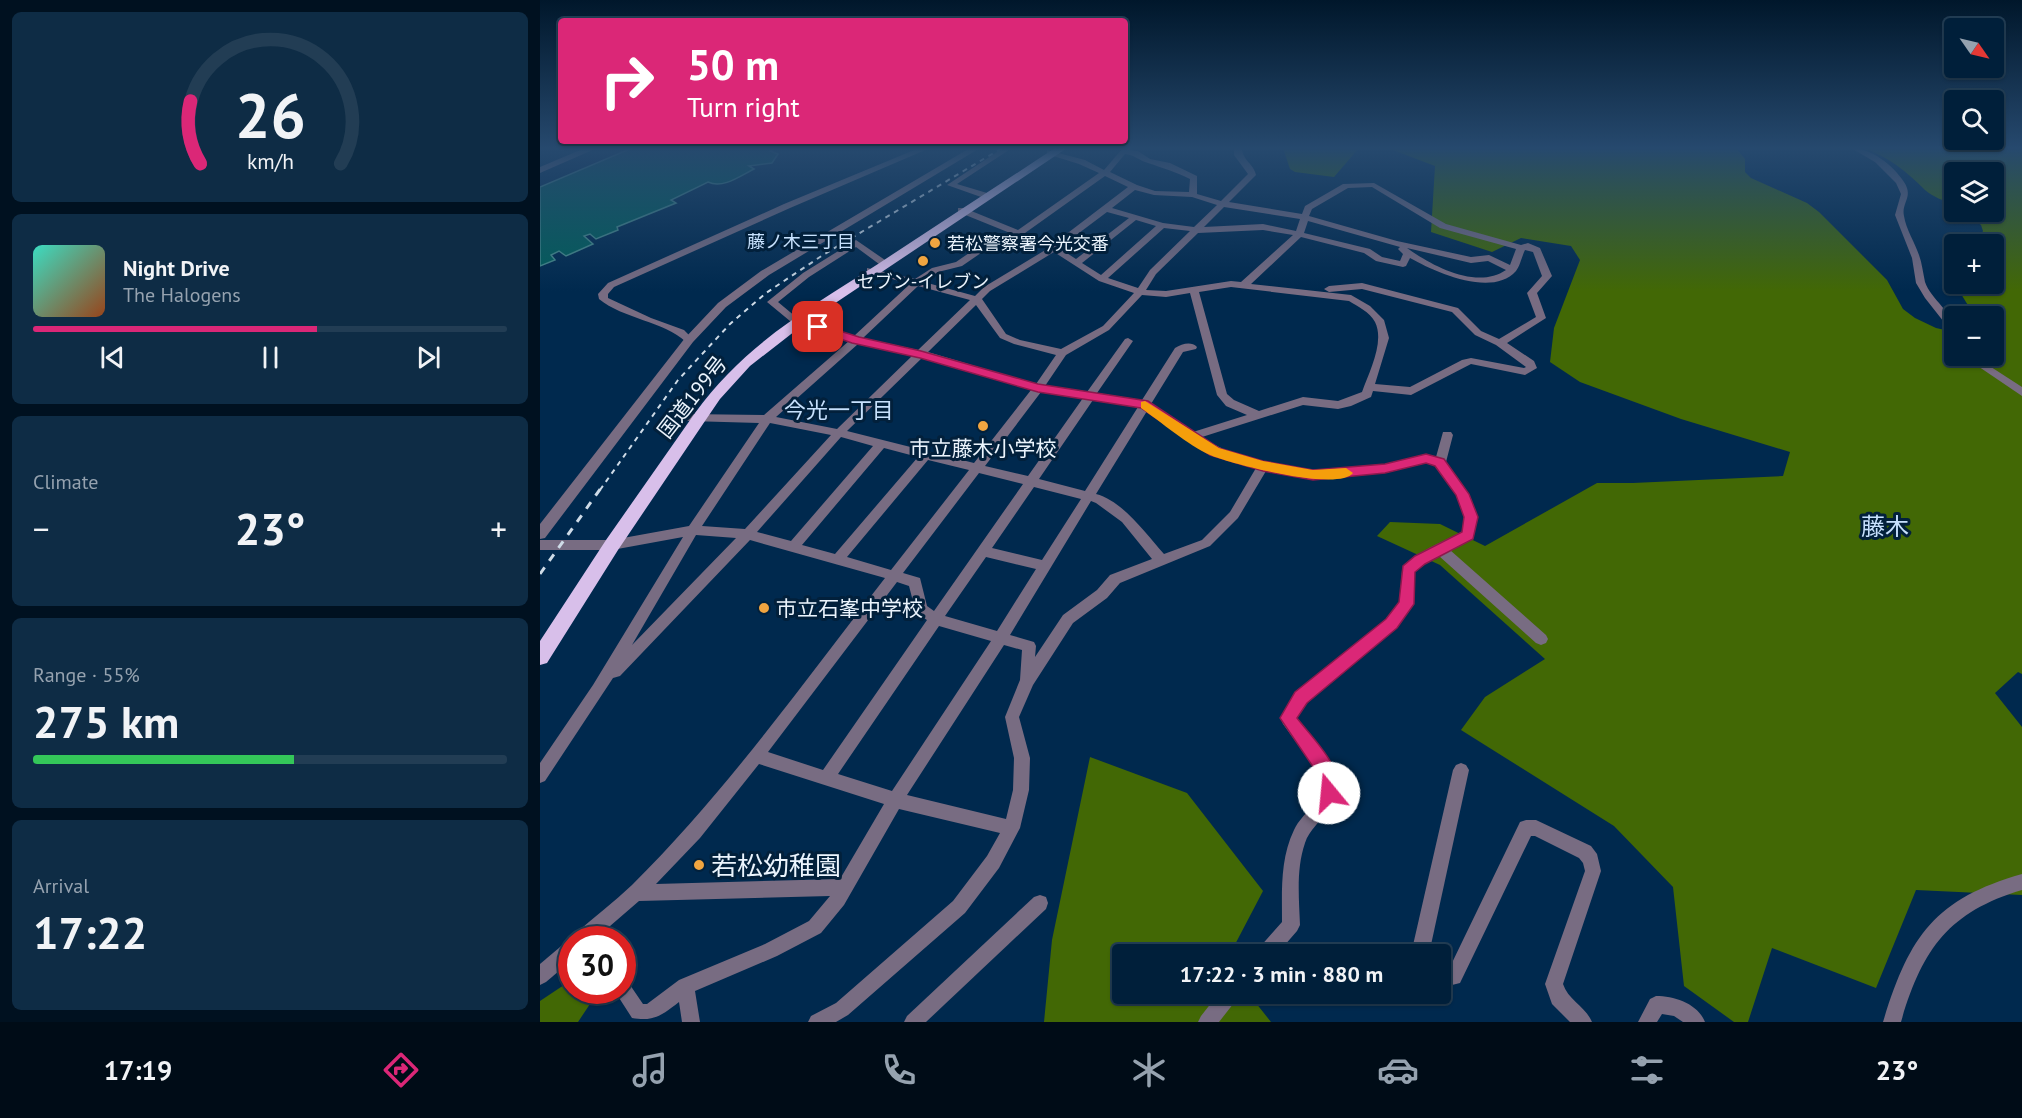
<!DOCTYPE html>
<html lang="en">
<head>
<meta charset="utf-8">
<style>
	:root { --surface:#001f3a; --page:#0e2c45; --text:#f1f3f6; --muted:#95a2af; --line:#223d54; --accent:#db2777 }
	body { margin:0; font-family:"PT Sans","Noto Sans JP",sans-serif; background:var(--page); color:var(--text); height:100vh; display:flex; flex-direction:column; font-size:22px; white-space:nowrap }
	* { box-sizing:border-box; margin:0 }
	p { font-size:20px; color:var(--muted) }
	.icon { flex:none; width:33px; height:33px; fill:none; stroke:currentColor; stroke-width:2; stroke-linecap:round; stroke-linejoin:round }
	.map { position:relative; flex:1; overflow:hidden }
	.drawer { display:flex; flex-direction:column; gap:12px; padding:12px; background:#001120; width:540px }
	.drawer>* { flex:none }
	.guide { position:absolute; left:18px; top:18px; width:570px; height:126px; border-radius:6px; box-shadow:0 2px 4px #0004,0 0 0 2px var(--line); background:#db2777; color:#fff; overflow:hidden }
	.needle { width:39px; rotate:124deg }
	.buttons { position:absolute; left:1404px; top:18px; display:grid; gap:12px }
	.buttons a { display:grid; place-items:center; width:60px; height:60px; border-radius:6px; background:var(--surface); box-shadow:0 2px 4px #0004,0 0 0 2px var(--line); font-size:30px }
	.speed { position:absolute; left:18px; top:926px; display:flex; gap:12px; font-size:30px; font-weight:700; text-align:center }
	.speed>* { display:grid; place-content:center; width:78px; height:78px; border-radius:50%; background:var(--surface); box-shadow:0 2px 4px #0004,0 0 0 2px var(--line); line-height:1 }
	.speed .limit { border:9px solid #d22; background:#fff; color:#111 }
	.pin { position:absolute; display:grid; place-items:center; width:51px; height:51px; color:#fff; margin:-26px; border-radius:12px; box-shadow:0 3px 9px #0006 }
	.me { position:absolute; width:66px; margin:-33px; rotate:343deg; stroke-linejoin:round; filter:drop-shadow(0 0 4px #0008) }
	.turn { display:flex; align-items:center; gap:21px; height:126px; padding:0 30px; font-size:27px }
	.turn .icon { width:78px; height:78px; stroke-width:2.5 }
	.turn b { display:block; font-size:42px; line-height:51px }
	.big { font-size:45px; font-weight:800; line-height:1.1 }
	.drawer .widget { flex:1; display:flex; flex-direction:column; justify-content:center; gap:9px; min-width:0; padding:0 21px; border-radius:9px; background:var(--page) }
	.drawer .dial { align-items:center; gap:0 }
	.dial svg { height:156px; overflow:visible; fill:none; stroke:var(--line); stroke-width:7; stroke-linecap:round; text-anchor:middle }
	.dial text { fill:var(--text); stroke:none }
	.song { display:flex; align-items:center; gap:18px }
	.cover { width:72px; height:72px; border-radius:9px; background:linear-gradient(135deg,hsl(170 70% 55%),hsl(20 70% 35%)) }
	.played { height:6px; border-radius:3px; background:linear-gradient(90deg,var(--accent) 60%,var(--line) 60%) }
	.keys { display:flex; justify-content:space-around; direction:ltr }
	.heat { display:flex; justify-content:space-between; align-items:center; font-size:33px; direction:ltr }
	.charge { height:9px; border-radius:4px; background:linear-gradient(90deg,#34c759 55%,var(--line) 0) }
	.trip { position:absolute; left:572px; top:944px; width:339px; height:60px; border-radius:6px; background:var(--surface); box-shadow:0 2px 4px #0004,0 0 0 2px var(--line); font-weight:800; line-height:60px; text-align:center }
	.tabs { display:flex; height:96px; justify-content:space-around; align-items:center; background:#000c17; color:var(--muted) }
	.tabs .icon { width:42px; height:42px }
	.tabs .current { color:var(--accent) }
	.tabs b { font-size:27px; color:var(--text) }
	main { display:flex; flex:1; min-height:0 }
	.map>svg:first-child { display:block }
	.forest { fill:#426805 }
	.water { fill:#005d59; stroke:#468a8a; stroke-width:1.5 }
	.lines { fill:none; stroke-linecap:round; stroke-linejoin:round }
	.minor { fill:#786c82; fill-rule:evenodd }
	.tertiary { fill:#786c82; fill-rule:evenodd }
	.trunk { fill:#d8bfea; fill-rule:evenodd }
	.rail-far1 { stroke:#cedbe7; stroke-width:2; stroke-dasharray:5 5; stroke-linecap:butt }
	.rail { stroke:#cedbe7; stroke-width:3; stroke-dasharray:8 8; stroke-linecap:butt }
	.route { fill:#db2777; stroke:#8e194d; stroke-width:1.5 }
	.slow { fill:#f59e0b }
	.poi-dot { fill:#f1a540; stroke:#02203b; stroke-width:2 }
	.labels { text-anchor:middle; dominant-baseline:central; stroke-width:6; stroke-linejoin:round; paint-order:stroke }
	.far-neighbourhood-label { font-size:18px; fill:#c7e1fd; stroke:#02203b }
	.far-poi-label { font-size:18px; fill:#ebf4fd; stroke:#02203b; text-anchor:start }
	.street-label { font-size:21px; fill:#ebf4fd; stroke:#02203b }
	.poi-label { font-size:21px; fill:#ebf4fd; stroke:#02203b }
	.neighbourhood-label { font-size:22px; fill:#c7e1fd; stroke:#02203b }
	.quarter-label { font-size:24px; fill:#c7e1fd; stroke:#02203b }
	.near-poi-label { font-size:26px; fill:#ebf4fd; stroke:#02203b; text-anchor:start }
</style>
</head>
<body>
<main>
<section class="drawer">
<div class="widget dial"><svg viewBox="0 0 100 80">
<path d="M14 69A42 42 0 1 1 86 69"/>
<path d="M14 69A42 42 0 0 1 9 37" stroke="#db2777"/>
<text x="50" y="56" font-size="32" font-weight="700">26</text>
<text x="50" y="72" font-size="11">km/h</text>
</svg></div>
<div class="widget">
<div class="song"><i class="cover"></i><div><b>Night Drive</b><p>The Halogens</p></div></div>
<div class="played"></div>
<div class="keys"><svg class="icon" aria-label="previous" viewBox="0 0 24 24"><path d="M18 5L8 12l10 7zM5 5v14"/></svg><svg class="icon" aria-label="pause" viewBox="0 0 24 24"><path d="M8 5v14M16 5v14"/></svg><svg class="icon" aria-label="next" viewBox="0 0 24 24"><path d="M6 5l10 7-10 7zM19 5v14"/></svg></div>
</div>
<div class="widget"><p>Climate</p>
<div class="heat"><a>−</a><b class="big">23°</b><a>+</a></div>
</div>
<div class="widget"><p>Range · 55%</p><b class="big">275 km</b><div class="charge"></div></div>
<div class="widget"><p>Arrival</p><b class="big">17:22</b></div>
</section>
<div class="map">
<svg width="1482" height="1022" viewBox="0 0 1482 1022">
	<rect width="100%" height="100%" fill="#00294e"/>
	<g class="forest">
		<path d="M 743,148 L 1196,148 L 1205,159 L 1205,172 L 1211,178 L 1267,203 L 1279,212 L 1347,280 L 1363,309 L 1375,318 L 1396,328 L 1414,332 L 1414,356 L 1454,356 L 1454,316 L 1431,316 L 1429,307 L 1415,284 L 1454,284 L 1454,244 L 1436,244 L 1443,231 L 1441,225 L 1425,212 L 1454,212 L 1454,172 L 1414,172 L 1414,205 C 1405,201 1393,197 1385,190 C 1366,171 1349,157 1323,148 L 1482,148 L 1482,674 L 1478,672 L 1455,693 L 1482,727 L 1482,895 L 1376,890 L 1336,988 L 1232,948 L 1208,1022 L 1194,1022 L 1144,986 L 1133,887 L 1074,826 L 921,730 L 945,697 L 1005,659 L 900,565 L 837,536 L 850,522 L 900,524 L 945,546 L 1057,483 L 1093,483 L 1243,476 L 1250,452 L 1141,419 L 1040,382 L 1010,362 L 1014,328 L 1040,260 L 1031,246 L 981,238 L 952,252 L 891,232 L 895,166 L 850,149 L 819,148 L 794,177 L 755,172 L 750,169 Z"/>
		<path d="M 550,757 L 647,793 L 723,891 L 690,954 L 582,954 L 582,993 L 708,993 L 731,1022 L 504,1022 L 512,940 Z"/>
		<path d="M 27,983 L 32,990 L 50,1004 L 38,1022 L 0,1022 L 0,1001 Z"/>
	</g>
	<path class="water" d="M 92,148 L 236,148 L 230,151 L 238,154 L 232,163 L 209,166 L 214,169 C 200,176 183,189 168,182 L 131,200 L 136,203 L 77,227 L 78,230 L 56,239 L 50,234 L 44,236 L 53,244 L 26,256 L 19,251 L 11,255 L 15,260 L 0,266 L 0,187 Z"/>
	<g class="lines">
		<g class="minor">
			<path d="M 379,148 L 390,148 L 250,208 L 74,287 L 68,294 L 68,298 L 111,318 L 144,330 L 154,340 L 152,342 L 146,342 C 124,321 83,319 59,299 L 58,294 L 68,283 L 244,204 Z"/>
			<path d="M 463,148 L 472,148 L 417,184 L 447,193 L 447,197 L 441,197 L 407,185 Z"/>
			<path d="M 583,148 L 591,148 L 589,150 L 598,151 L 610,159 L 630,163 L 657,176 L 657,194 L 681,201 L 708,174 L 694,155 L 694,148 L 702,148 C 702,160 714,164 716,175 L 689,202 L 762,214 L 765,206 L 803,184 L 834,183 L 906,224 L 981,245 L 988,243 L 1000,248 L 1012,276 L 997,293 L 1006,318 L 967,343 L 994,361 L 997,368 L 985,375 L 931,364 L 871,395 L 833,391 L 831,397 L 811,406 L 798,409 L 763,405 L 662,437 C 712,471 788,475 846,465 C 863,462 879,453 896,457 L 903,432 L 911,432 L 913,435 L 906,462 C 922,484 945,510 932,538 L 910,550 L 1006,635 L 1008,639 L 1006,643 L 1001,645 L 996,643 L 899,556 L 884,564 L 874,572 L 874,604 L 857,628 L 766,703 L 756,718 C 777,744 812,776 789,809 C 781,821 769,830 765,843 C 756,869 759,898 760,925 L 757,931 L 737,954 L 716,954 L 719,948 L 742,922 C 742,891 740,859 754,830 C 764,809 787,802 780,775 L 743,724 L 741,719 L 756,693 L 847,620 L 860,603 L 862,570 C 872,553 905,541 922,532 L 925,517 L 918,495 L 896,465 L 886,463 L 845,473 L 773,479 L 726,471 L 698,518 L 670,546 L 580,583 L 567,598 L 533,623 L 493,685 L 479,717 L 490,758 L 489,790 L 480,828 L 459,868 L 425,913 L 308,1015 L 296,1022 L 268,1022 L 271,1016 L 296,1003 L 413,901 L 447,856 L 460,833 L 359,809 L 304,905 L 281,933 L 237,956 L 155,991 L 160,1022 L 142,1022 L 139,1002 C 122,1015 114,1022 92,1018 L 74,990 L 82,990 L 82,979 L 88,982 L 103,1004 L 107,1004 L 139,980 L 225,944 L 269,921 L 290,896 L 99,901 L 55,939 L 33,939 L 36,933 C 54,917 74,902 92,885 C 186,792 263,683 345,578 L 210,540 L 80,676 L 73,678 L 5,781 L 0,783 L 0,763 L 53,685 L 143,537 L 72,550 L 0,550 L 0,540 L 72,540 L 149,526 L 219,423 L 149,421 L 145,420 L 144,417 L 145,414 L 224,415 L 309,341 L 250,321 L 227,302 L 263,273 L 316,240 L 345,260 L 345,264 L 339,264 L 316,247 L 269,277 L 238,302 L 256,317 L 314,336 L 370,284 L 327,272 L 327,268 L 375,279 L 392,268 L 416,262 L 448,240 L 470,233 L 418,212 L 418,208 L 424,208 L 478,230 L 559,173 L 539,164 L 507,154 L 507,150 L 545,160 L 564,170 ZM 585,154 C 595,155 600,161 608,163 C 623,168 636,172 650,179 L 649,192 L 615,191 L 597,185 L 570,172 ZM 565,176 L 588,187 L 512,245 L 485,233 ZM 832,187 L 900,228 L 976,249 L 970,265 L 949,255 L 931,257 L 857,241 L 769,216 L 772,209 L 808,188 ZM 595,190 L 614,195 L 652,197 L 677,205 L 654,227 L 623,223 L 572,208 ZM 684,207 L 760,219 L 756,231 L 723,224 L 664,227 ZM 567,212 L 589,218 L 536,259 L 519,248 ZM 596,220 L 616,226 L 561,275 L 542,263 ZM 768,221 L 860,247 L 858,249 L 863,254 L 860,261 L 842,257 L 830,249 L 764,233 ZM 624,228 L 650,231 L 610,270 L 598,288 L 568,278 ZM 723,230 L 753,235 L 701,282 L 691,281 L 626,291 L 606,290 L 616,274 L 658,233 ZM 478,236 L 507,249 L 444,287 L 435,296 L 384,282 L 398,272 L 422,266 L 454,244 ZM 761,237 L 824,253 L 836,261 L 863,267 L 866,266 L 870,258 C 895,272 952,298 976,271 C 980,266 982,256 985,250 L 993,252 L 1002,276 L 987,293 L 996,317 L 959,339 L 941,331 L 918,308 L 822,283 L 789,286 L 784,289 L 789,292 L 822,289 L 912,312 L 935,335 L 956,345 L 986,367 L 984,368 L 931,358 L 922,360 L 870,387 L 835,384 L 849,338 L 844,320 L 830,306 L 811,295 L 711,284 ZM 867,248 L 931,263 L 948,261 L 966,270 C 937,290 892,266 867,248 ZM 514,252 L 559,281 L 594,293 L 563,326 L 521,349 L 480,340 L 466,334 L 442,299 L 450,291 ZM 378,286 L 430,300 L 378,350 L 323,338 ZM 691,287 L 809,301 C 817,306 830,312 835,322 C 845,342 829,372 822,392 L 798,401 L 763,397 L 719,411 L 694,400 L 687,394 L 659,292 ZM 650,293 L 677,395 L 686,406 L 707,415 L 653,432 L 611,404 L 643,352 L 656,349 L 657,347 C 651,341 642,344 635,348 L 602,400 L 557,393 L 593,341 L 588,338 L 585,339 L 547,392 L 505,386 L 526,355 L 569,330 L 602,295 L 626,297 ZM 436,305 L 460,338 L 474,344 L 516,355 L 496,384 L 388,352 ZM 318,344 L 373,355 L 297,429 L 236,417 ZM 383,357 L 491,390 L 434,463 L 307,431 ZM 501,392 L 543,398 L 488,476 L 445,466 ZM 553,400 L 598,407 L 545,491 L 499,479 ZM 607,411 L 670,454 L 716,468 L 690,512 L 662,540 L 624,554 C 606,534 583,501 556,494 ZM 230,423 L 291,435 L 205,529 L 162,526 ZM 301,437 L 333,446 L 251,541 L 217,532 ZM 344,448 L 378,457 L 295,554 L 262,545 ZM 388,460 L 429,470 L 351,570 L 307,557 ZM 439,473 L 483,484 L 394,611 L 387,606 L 380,578 L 363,573 ZM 494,487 L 541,499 L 502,560 L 452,548 ZM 551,501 L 556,503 L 582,522 L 612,559 L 570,575 L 557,590 L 523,615 L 495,657 L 496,646 L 494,642 L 470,635 ZM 156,535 L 196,538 L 92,645 ZM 446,557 L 496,569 L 457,631 L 405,616 ZM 357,582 L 369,586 L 376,613 L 387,620 L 283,770 L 228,752 ZM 399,626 L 451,641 L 352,791 L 298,774 ZM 464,645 L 482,650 L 480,680 L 465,717 L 474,758 L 473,790 L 466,819 L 367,795 ZM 219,764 L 344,804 L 300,879 L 116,884 L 160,838 Z"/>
			<path d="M 1311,148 C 1331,148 1353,165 1364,182 C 1374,197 1361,203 1364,216 C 1366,229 1375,243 1379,255 C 1382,263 1383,273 1385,282 C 1391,300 1414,312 1414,332 L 1411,331 L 1385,298 L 1376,283 L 1372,258 L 1355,215 L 1361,194 L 1356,183 L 1335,162 Z"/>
			<path d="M 1423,356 L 1434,356 L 1482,387 L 1482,396 Z"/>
			<path d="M 921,763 L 926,765 L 929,770 L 889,954 L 871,954 L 913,770 L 916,765 Z"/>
			<path d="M 986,820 L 996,820 L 1051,846 L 1057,854 L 1061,871 L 1023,984 C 1028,1000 1046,1007 1052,1022 L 1030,1022 L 1012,1004 L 1005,984 L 1045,871 L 1043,863 L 1039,858 L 995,836 L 991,836 L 920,983 L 900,988 L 900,970 L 909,969 L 980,822 Z"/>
			<path d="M 1482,874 L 1482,890 C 1408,912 1382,950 1361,1022 L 1343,1022 C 1369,937 1394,899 1482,874 Z"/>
			<path d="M 500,895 L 506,897 L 508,903 L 506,909 L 386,1022 L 364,1022 L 367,1016 L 494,897 Z"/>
			<path d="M 32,939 L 32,960 L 6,982 L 0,985 L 0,964 L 26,942 Z"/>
			<path d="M 679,993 L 700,993 L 697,999 L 679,1022 L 658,1022 L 661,1016 Z"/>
			<path d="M 1116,996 C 1135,996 1158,1004 1165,1022 L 1143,1022 L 1134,1016 L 1122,1014 L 1117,1022 L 1098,1022 L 1110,999 Z"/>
		</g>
		<g class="tertiary">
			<path d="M 45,148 L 57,148 L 0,173 L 0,167 Z"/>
			<path d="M 430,148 L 440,148 L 229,275 L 186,307 L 153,342 L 5,538 L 0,539 L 0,524 L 145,338 L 178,303 L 221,271 Z"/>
		</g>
		<path class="trunk" d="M 515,148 L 527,148 L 264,324 L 210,366 L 180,399 L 165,421 L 78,550 L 7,663 L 0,665 L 0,641 L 66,540 L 155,413 C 204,345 269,308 338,264 C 397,225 456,187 515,148 Z"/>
		<path class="rail-far1" d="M 60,490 L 138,380 L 190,324 L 226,293 L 283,255 L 462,148"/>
		<path class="rail" d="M 0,574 L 61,488"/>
	</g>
	<linearGradient id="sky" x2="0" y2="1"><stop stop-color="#00172b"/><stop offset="0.51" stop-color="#26496e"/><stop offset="1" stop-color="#26496e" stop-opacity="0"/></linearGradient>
	<rect width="1482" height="291" fill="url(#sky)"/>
	<path class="route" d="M 278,324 L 319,337 L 381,351 L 498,384 L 608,401 L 679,448 L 723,461 L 773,470 L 845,464 L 886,454 L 904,459 L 929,494 L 938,517 L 933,539 L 885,564 L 875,572 L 874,604 L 857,628 L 767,703 L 757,718 C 773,739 808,771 796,799 L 789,802 L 783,799 L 780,777 L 740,718 L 755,692 L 846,619 L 859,602 L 863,566 L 875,556 L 922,532 L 924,517 L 916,495 L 895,466 L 886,463 L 845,473 L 773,480 L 723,471 L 670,455 L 601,408 L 498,392 L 380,358 L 312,343 L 274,330 L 274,325 Z"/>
	<path class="slow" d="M 605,401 L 679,448 L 723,461 L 773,470 L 806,468 L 813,473 C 799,492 691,464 670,455 C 648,445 621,422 601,408 L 601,402 Z"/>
	<g class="poi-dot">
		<circle cx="395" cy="243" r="6"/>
		<circle cx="383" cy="261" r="6"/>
		<circle cx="443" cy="426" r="6"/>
		<circle cx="224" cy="608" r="6"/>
		<circle cx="159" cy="865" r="6"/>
	</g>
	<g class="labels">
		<g class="far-neighbourhood-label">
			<text x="261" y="241">藤ノ木三丁目</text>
		</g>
		<g class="far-poi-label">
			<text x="407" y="243">若松警察署今光交番</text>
			<text x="383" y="281" text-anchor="middle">セブン-イレブン</text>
		</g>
		<g class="street-label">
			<text transform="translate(152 397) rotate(-52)">国道199号</text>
		</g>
		<g class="poi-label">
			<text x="443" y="448">市立藤木小学校</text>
			<text x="236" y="608" text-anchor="start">市立石峯中学校</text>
		</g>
		<g class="neighbourhood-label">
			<text x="299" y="410">今光一丁目</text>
		</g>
		<g class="quarter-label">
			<text x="1345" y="526">藤木</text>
		</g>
		<g class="near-poi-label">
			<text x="171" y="865">若松幼稚園</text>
		</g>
	</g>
</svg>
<div class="buttons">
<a><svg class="needle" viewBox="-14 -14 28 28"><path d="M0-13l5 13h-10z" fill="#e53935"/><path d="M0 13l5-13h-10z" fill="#95a2af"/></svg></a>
<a><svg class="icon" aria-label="search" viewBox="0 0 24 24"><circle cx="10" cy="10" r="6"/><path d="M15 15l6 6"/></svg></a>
<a><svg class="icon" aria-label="layers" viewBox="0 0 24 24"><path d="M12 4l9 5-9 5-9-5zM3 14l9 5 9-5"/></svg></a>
<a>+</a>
<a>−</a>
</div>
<div class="speed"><div class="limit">30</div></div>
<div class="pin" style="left:278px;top:327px;background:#d93025"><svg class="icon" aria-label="arrive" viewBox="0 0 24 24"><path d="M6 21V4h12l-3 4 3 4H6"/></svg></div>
<svg class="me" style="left:789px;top:793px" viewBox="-20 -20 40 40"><circle r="19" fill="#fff"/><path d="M0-13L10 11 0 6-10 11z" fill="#db2777"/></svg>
<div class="trip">17:22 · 3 min · 880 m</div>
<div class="guide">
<div class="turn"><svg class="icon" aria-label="right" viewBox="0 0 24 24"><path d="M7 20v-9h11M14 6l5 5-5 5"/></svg><div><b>50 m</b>Turn right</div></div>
</div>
</div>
</main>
<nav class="tabs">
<b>17:19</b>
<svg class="icon current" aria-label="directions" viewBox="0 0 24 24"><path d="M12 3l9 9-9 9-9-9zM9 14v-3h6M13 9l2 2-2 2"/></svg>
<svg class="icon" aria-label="music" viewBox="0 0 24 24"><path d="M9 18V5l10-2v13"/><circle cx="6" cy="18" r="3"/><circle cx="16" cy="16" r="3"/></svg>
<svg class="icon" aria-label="phone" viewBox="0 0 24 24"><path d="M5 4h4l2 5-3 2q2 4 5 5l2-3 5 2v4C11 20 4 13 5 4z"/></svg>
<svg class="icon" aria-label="climate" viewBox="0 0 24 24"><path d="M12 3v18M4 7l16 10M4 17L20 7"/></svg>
<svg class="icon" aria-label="car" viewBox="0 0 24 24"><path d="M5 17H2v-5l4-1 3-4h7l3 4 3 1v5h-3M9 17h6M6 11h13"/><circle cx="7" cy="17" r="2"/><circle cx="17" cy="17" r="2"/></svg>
<svg class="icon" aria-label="filters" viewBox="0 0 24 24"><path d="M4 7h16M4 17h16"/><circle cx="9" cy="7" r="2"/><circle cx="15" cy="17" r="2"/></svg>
<b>23°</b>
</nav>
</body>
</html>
